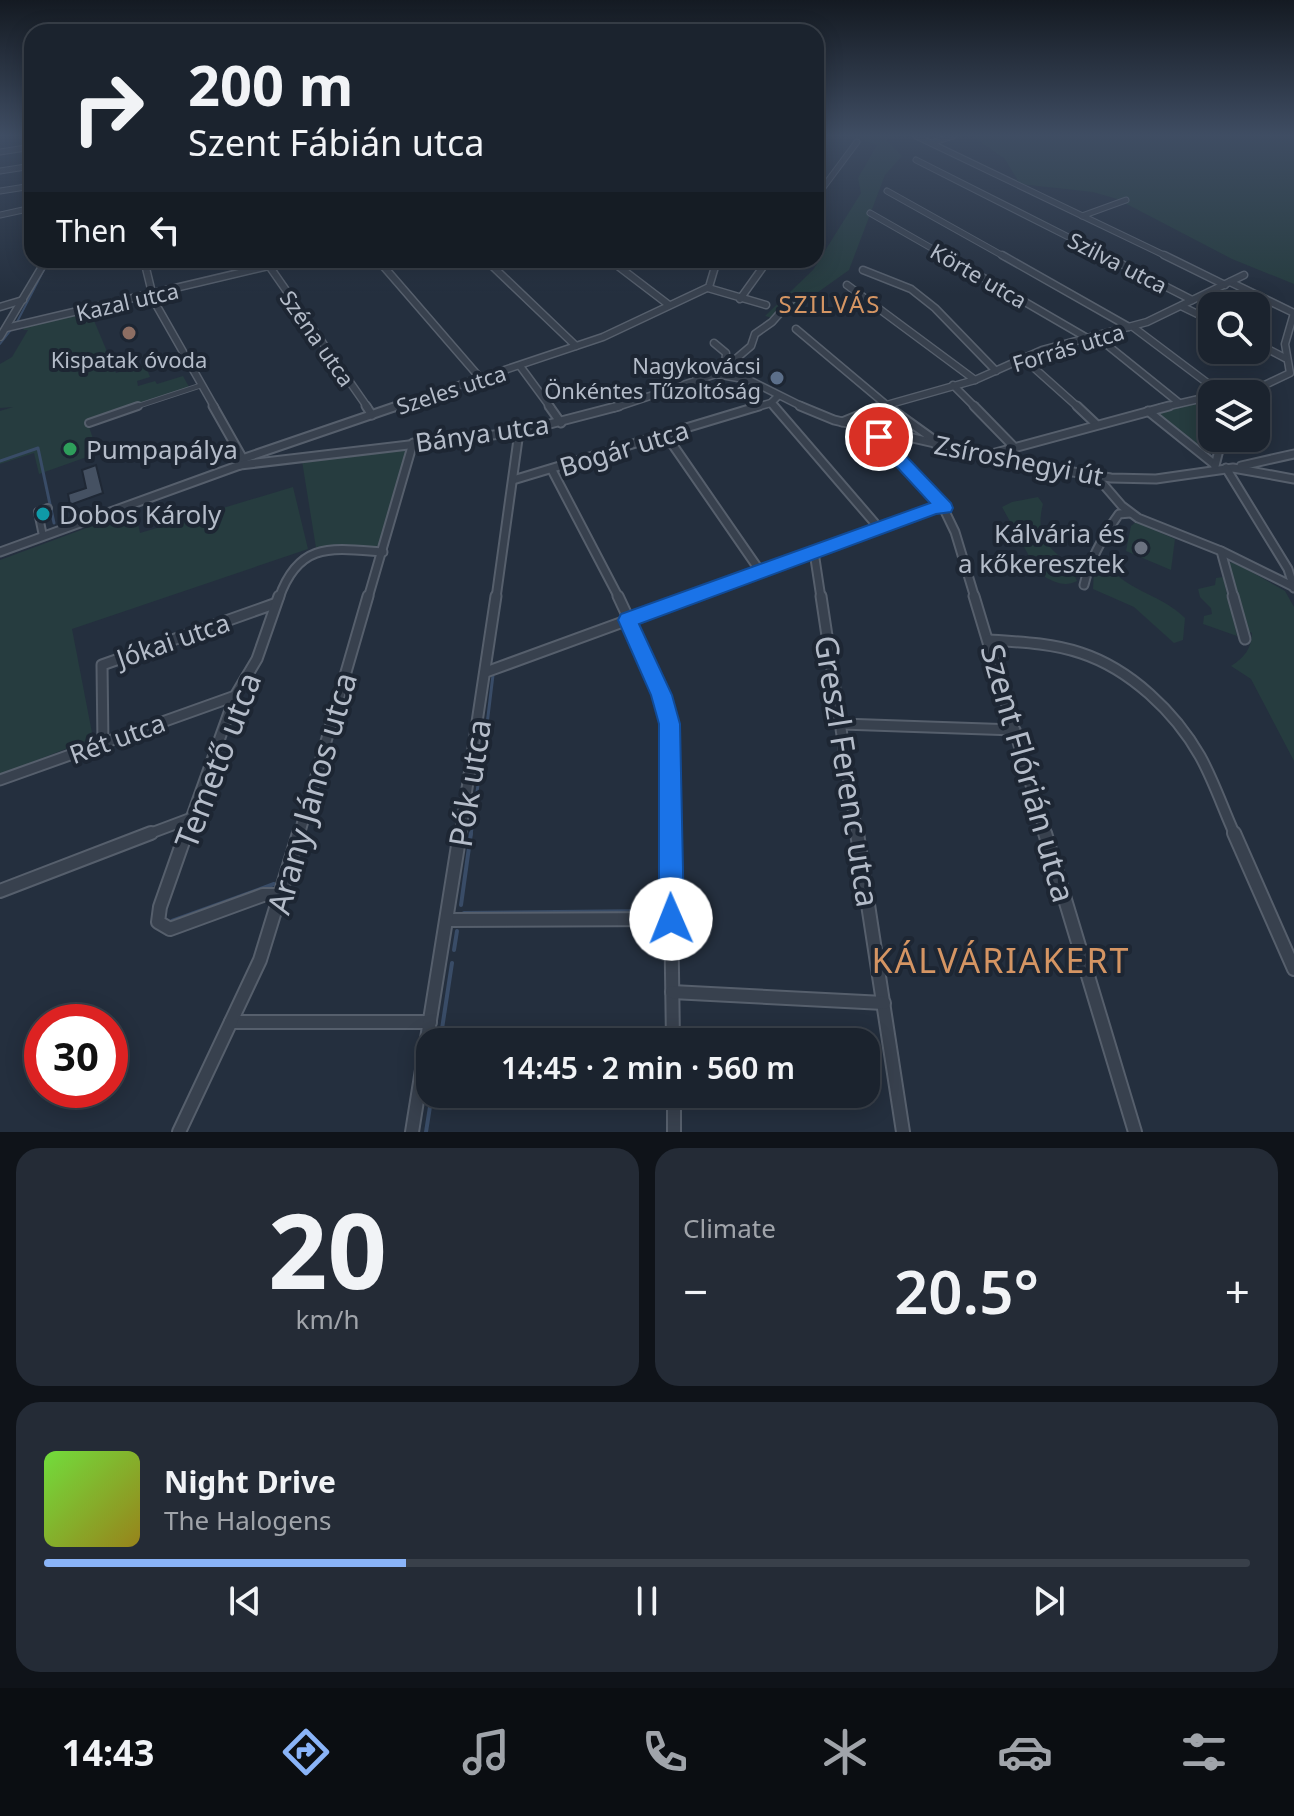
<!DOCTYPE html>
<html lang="en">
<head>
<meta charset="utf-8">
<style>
	:root { --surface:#1b232e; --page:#242b36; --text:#f1f3f6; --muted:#a0a4aa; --line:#39404a; --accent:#8ab4f8 }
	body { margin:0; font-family:"Noto Sans",sans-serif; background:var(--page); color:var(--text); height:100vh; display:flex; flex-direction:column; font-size:30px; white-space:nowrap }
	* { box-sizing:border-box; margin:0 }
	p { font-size:26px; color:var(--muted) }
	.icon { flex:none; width:44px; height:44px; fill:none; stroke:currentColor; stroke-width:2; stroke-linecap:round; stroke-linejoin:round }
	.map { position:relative; height:1132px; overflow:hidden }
	.panel { display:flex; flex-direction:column; gap:16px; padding:16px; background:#0f1319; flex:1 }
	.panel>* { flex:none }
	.guide { position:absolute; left:24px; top:24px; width:800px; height:244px; border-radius:24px; box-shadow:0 4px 20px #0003,0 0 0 2px var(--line); background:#1b232e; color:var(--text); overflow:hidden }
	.controls { position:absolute; left:1198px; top:292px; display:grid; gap:16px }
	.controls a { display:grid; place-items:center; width:72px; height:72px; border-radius:16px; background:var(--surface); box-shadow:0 4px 20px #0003,0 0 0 2px var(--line); font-size:40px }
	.speed { position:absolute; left:24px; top:1004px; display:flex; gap:16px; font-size:40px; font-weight:700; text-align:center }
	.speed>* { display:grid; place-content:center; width:104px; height:104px; border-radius:50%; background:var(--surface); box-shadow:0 4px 20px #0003,0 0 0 2px var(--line); line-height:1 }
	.speed .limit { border:12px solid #d22; background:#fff; color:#111 }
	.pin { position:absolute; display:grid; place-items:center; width:68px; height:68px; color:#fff; margin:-34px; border:4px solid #fff; border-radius:50%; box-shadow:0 2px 8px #0007 }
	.me { position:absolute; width:88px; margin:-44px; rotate:359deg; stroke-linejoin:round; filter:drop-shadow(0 0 6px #0008) }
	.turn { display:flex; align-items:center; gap:28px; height:168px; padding:0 32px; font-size:36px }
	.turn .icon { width:104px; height:104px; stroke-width:2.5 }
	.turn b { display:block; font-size:56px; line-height:68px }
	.then { display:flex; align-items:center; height:76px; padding:0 32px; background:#0003; gap:16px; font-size:30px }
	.big { font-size:60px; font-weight:600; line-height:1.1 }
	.panel .tile { flex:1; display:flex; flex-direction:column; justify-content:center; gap:12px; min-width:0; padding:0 28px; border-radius:24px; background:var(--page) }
	.panel .dial { align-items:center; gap:0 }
	.dial b { font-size:104px; line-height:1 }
	.song { display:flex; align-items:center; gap:24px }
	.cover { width:96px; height:96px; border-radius:12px; background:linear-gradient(135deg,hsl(100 70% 55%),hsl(50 70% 35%)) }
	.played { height:8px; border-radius:4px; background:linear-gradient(90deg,var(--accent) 30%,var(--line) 30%) }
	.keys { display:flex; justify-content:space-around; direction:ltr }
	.heat { display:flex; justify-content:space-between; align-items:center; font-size:44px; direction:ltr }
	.panel .tiles { flex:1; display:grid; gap:16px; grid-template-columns:1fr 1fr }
	.tile:last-child { grid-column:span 2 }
	.trip { position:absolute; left:416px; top:1028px; width:464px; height:80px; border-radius:24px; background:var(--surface); box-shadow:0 4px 20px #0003,0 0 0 2px var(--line); font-weight:600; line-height:80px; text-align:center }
	.menu { display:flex; height:128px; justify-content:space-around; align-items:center; background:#0b0e12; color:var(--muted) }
	.menu .icon { width:56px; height:56px }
	.menu .selected { color:var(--accent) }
	.menu b { font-size:36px; color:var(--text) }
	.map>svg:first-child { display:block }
	.green { fill:#263c3f }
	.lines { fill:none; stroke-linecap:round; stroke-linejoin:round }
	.stream-far2 { stroke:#394c67; stroke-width:2 }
	.stream-far1 { stroke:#394c67; stroke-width:3 }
	.stream { stroke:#394c67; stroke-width:4 }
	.building { fill:#455162; stroke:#1f2835; stroke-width:2 }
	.pedestrian-far1-casing { stroke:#565f6c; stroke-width:6 }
	.pedestrian-casing { stroke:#565f6c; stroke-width:10 }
	.minor-far4-casing { stroke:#565f6c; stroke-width:7 }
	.minor-far3-casing { stroke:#565f6c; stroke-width:9 }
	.minor-far2-casing { stroke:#565f6c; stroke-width:11 }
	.minor-far1-casing { stroke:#565f6c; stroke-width:13 }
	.minor-casing { stroke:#565f6c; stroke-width:16 }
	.pedestrian-far1 { stroke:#38414e; stroke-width:4 }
	.pedestrian { stroke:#38414e; stroke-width:6 }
	.minor-far4 { stroke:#38414e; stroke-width:5 }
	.minor-far3 { stroke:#38414e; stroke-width:6 }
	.minor-far2 { stroke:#38414e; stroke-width:7 }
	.minor-far1 { stroke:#38414e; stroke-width:9 }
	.minor { stroke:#38414e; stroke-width:12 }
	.route { fill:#1a73e8; stroke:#114b97; stroke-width:2 }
	.education-dot { fill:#8d6e63; stroke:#1d2633; stroke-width:3 }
	.service-dot { fill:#5c6f8a; stroke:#1d2633; stroke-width:3 }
	.leisure-dot { fill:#2e9e5b; stroke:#1d2633; stroke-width:3 }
	.culture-dot { fill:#0f9aa8; stroke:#1d2633; stroke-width:3 }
	.worship-dot { fill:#6b7280; stroke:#1d2633; stroke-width:3 }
	.labels { text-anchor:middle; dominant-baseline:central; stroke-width:8; stroke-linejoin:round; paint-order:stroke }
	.far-street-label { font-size:22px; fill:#b4bcc9; stroke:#1d2633 }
	.far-poi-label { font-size:22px; fill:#b4bcc9; stroke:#1d2633 }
	.far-neighbourhood-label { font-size:24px; letter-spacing:2px; fill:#d59563; stroke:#1d2633 }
	.street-label { font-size:26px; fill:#b4bcc9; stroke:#1d2633 }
	.poi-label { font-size:26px; fill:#b4bcc9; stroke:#1d2633; text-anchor:start }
	.near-street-label { font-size:32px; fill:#b4bcc9; stroke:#1d2633 }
	.near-neighbourhood-label { font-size:34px; letter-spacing:2px; fill:#d59563; stroke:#1d2633 }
</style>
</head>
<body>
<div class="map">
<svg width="1294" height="1132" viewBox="0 0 1294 1132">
	<rect width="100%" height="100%" fill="#242f3e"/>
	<g class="green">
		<path d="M 851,136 L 900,136 L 887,140 L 902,156 L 885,175 L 849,270 L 779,320 L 765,316 L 813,270 L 861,193 L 858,178 L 877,145 Z"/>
		<path d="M 972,136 L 1294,136 L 1294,284 L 1232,259 L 1117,199 L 1093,192 L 1020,184 L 1005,159 Z"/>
		<path d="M 90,311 L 116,373 L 145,364 L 150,377 L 137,381 L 138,386 L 155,381 L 157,384 L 183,376 L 189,387 L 88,424 L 98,453 L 39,474 L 34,453 L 0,464 L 0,411 L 13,407 L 0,408 L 0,364 L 12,357 L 28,330 L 23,330 L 27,325 Z"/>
		<path d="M 1212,399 L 1212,438 L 1215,438 L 1211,454 L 1159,415 L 1160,411 Z"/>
		<path d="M 406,448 L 408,450 L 380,544 L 375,547 L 316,548 L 302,461 Z"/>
		<path d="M 293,487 L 308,549 L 72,629 L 93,738 L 0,775 L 0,560 L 135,510 L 140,533 Z"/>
		<path d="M 1038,497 L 1043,504 C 1031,552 1065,548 1077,581 C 1066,587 1056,583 1045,577 L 1044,566 L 1034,565 L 1002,507 L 1012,502 Z"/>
		<path d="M 1136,522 L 1175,539 L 1171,570 L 1126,551 L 1131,526 Z"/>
		<path d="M 1234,562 L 1285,591 L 1294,607 L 1294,761 L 1251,679 L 1231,666 C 1245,657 1251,649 1252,633 L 1248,631 L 1229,563 Z"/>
		<path d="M 1101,567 L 1109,567 C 1130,592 1162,595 1185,618 L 1183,640 L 1174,643 L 1134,607 L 1093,589 L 1094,571 Z"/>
		<path d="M 1223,577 L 1237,636 L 1203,624 L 1204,616 L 1212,614 L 1211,608 L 1200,597 L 1198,589 L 1215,585 L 1216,578 Z"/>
	</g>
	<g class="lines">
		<g class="stream-far2">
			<path d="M 159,295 L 251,273"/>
			<path d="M 96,310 L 136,301"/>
			<path d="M 17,322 L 49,260"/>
			<path d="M 0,344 L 11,330"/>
		</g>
		<g class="stream-far1">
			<path d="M 0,461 L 38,448 L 54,523"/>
			<path d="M 485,741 L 493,675"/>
			<path d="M 480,778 L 484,751"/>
			<path d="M 471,835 L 478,785"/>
		</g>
		<g class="stream">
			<path d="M 461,905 L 471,833"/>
			<path d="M 464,913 L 653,911"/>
			<path d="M 172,921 L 274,884"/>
			<path d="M 454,950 L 457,931"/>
			<path d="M 440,1042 L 452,963"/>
			<path d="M 426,1132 L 432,1094"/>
		</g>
	</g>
	<path class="building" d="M 96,465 L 103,493 L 70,505 L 68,494 L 86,488 L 82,470 Z"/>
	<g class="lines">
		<g class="pedestrian-far1-casing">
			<path id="pedestrian-far1" d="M 132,408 L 202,385"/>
		</g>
		<g class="pedestrian-casing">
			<g id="pedestrian">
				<path d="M 89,423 L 138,406"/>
				<path d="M 43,536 L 38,512 L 48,508"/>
			</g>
		</g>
		<g class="minor-far4-casing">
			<g id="minor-far4">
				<path d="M 916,136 L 1168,257"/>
				<path d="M 931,143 L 953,136"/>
				<path d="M 0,152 L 32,147"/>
				<path d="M 916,160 L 1108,257"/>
				<path d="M 0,171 L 32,166"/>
				<path d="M 0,191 L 32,186"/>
				<path d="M 887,191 L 1005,257"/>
				<path d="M 816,197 L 857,142"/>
				<path d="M 870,213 L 947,257"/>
				<path d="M 0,215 L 32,208"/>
				<path d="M 1082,216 L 1126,200"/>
			</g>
		</g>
		<g class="minor-far3-casing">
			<g id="minor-far3">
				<path d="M 944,255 L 1087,338"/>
				<path d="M 1002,255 L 1129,327"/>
				<path d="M 1104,255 L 1192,300"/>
				<path d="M 1164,255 L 1225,285"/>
				<path d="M 144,260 L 154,301 L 215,408"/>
				<path d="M 265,260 L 368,408"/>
				<path d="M 378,260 L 481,379"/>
				<path d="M 486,260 L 576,346"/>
				<path d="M 610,260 L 669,305"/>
				<path d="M 863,270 L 911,289 L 935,308 L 996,371"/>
				<path d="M 1230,282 L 1294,313 L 1285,344 L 1290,373 L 1246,394"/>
				<path d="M 847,285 L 975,380"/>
				<path d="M 708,288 L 766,305"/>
				<path d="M 740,299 L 768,260"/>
				<path d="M 1181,306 L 1212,321"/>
				<path d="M 0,307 L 23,300"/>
				<path d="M 1133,327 L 1222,394"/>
				<path d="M 6,328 L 294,260"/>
				<path d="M 796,329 L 890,408"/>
				<path d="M 1096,336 L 1178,402"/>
				<path d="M 0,337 L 46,260"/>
				<path d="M 714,343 L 726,353 L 725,368"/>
				<path d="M 1256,343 L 1285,358"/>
				<path d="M 1023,358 L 1079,408"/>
				<path d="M 520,366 L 551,408"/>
				<path d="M 724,369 L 751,346 L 755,334 L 772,322 L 794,297"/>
				<path d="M 953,385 L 976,408"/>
				<path d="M 771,403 L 776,408"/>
				<path d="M 391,408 L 603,337 L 709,287 L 717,260"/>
				<path d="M 614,408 L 716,374 L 749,380 L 805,408"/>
				<path d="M 753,408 L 771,403 L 778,396"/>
				<path d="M 876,408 L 975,380 L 1042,350 L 1147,322 L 1244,275"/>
				<path d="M 1160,408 L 1212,396"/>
			</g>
		</g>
		<g class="minor-far2-casing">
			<g id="minor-far2">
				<path d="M 213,406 L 243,459"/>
				<path d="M 366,406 L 372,415"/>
				<path d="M 549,406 L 561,423"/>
				<path d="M 774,406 L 879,528"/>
				<path d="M 800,406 L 834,420 L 1035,466 L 1111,478 L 1156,479 L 1233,468 L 1294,479"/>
				<path d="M 887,406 L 933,439 L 936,445"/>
				<path d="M 974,406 L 1013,446"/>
				<path d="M 1077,406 L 1096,424"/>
				<path d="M 1148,411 L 1214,464"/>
				<path d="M 842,422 L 881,406"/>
				<path d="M 878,431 L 882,442 L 941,503 L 955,532 L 975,598"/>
				<path d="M 666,435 L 760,571"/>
				<path d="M 988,455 L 1169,406"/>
				<path d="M 240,465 L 245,458 L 397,406"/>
				<path d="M 1215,466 L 1222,438"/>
				<path d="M 1241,466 L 1294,454"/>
				<path d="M 1226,468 L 1288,569 L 1294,588"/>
				<path d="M 552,470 L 619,598"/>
				<path d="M 1097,477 L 1122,506 L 1138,518 L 1221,551 L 1294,587"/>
				<path d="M 513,480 L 759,406"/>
				<path d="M 1221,551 L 1234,598"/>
				<path d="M 0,552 L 240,465 L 519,432 L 619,406"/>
				<path d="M 814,552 L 821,598"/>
				<path d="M 1084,585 C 1090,559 1103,536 1119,514 L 1130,513"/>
				<path d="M 279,598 C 299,541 332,548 383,552"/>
				<path d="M 368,598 L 413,443"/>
				<path d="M 496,598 L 519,432"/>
				<path d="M 689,598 L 935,508 L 945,508"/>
			</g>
		</g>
		<g class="minor-far1-casing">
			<g id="minor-far1">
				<path d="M 618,596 L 647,658 L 669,724 L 670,835"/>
				<path d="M 821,596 L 857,835"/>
				<path d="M 974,596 L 1046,835"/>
				<path d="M 1233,596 L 1245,639"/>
				<path d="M 989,640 C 1020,642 1051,643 1081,653 C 1130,669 1175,712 1200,756 C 1214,781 1223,809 1235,835"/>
				<path d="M 486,672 L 694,596"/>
				<path d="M 842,724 L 1015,730"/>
				<path d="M 103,744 L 102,665 L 274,604"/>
				<path d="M 0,780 L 235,696"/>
				<path d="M 146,835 L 194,817"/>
				<path d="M 185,835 L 235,696 L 257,659 L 279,596"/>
				<path d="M 299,835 L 368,596"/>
				<path d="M 460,835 L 496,596"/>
			</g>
		</g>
		<g class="minor-casing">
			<g id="minor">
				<path d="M 186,833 L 160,907 L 158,922 L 170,929 L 263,895 L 281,895"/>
				<path d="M 670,833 L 673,1042"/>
				<path d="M 857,833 L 903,1132"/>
				<path d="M 1045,833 L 1135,1132"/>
				<path d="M 1234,833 L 1294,969"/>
				<path d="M 0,891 L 151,833"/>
				<path d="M 448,920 L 671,919"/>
				<path d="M 672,992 L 884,1003"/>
				<path d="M 231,1022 L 430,1022"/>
				<path d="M 674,1094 L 674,1132"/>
				<path d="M 179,1132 L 260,960 L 299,833"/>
				<path d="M 412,1132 L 460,833"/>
			</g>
		</g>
		<use href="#pedestrian-far1" class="pedestrian-far1"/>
		<use href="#pedestrian" class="pedestrian"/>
		<use href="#minor-far4" class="minor-far4"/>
		<use href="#minor-far3" class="minor-far3"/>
		<use href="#minor-far2" class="minor-far2"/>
		<use href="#minor-far1" class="minor-far1"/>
		<use href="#minor" class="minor"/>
	</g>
	<linearGradient id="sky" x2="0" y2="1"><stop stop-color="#141a22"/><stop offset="0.46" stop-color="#3f4d63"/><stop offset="1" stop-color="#3f4d63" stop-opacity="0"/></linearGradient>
	<rect width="1294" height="294" fill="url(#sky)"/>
	<path class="route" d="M 879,432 L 884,433 L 951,503 L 953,508 L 951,512 L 936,514 L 639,624 L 672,695 L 680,724 L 684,919 L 680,928 L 671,931 L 662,928 L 659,919 L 659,724 L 651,695 L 618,620 L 621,614 L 930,503 L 873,441 L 873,433 Z"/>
	<circle class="education-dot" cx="129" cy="333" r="8"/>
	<circle class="service-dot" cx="777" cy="378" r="8"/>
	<circle class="leisure-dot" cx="70" cy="449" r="8"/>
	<circle class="culture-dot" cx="43" cy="514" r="8"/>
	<circle class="worship-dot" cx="1141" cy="548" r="8"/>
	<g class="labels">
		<g class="far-street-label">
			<text transform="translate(1118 262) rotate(27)">Szilva utca</text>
			<text transform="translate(979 275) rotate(30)">Körte utca</text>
			<text transform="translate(127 301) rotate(-13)">Kazal utca</text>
			<text transform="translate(318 338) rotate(55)">Széna utca</text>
			<text transform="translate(1068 347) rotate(-17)">Forrás utca</text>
			<text transform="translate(451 389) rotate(-18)">Szeles utca</text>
		</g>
		<g class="far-poi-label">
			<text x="129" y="359">Kispatak óvoda</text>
			<text x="761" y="365" text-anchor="end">Nagykovácsi<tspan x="761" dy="25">Önkéntes Tűzoltóság</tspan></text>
		</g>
		<g class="far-neighbourhood-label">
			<text x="830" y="303">SZILVÁS</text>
		</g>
		<g class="street-label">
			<text transform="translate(482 433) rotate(-8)">Bánya utca</text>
			<text transform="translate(624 448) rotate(-17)">Bogár utca</text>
			<text transform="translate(1019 460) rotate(11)">Zsíroshegyi út</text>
			<text transform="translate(173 640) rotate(-19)">Jókai utca</text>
			<text transform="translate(117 738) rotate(-20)">Rét utca</text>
		</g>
		<g class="poi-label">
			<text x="86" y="449">Pumpapálya</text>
			<text x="59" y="514">Dobos Károly</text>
			<text x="1125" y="533" text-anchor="end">Kálvária és<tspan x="1125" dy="30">a kőkeresztek</tspan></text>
		</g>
		<g class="near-street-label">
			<text transform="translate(217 760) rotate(-69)">Temető utca</text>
			<text transform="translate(848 771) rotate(81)">Greszl Ferenc utca</text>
			<text transform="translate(1029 773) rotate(74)">Szent Flórián utca</text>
			<text transform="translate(469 783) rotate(-81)">Pók utca</text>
			<text transform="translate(311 793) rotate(-74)">Arany János utca</text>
		</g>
		<g class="near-neighbourhood-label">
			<text x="1001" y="960">KÁLVÁRIAKERT</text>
		</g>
	</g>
</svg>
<div class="controls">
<a><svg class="icon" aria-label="search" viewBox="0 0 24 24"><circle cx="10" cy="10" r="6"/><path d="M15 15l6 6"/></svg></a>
<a><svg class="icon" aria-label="layers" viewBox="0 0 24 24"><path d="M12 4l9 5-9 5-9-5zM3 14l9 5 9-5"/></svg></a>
</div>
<div class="speed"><div class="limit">30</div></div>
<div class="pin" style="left:879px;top:437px;background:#d93025"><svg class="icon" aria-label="arrive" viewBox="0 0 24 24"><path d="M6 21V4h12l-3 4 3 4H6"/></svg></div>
<svg class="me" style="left:671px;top:919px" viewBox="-20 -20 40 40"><circle r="19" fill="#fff"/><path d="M0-13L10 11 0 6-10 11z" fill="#1a73e8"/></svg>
<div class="trip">14:45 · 2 min · 560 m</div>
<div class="guide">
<div class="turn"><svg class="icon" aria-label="right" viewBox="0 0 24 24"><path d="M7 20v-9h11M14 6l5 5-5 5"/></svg><div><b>200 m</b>Szent Fábián utca</div></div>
<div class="then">Then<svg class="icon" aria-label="left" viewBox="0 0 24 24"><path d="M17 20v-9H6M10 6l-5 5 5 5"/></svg></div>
</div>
</div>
<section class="panel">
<div class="tiles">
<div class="tile dial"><b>20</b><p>km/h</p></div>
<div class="tile"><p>Climate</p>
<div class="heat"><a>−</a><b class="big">20.5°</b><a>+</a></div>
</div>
<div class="tile">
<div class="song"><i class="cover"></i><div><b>Night Drive</b><p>The Halogens</p></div></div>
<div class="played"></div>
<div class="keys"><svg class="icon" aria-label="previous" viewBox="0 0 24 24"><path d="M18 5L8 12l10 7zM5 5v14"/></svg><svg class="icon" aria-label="pause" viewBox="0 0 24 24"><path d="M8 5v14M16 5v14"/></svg><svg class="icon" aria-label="next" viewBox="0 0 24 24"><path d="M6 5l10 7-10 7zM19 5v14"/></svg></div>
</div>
</div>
</section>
<nav class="menu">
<b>14:43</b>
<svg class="icon selected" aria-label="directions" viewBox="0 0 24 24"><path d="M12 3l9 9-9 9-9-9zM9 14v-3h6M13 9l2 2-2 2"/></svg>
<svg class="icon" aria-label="music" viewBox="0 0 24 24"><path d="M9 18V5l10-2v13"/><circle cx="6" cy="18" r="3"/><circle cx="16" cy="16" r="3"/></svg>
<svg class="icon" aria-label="phone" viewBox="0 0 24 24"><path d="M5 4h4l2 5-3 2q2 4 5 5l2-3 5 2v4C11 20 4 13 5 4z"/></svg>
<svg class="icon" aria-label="climate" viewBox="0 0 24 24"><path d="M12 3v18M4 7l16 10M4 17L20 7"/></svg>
<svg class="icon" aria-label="car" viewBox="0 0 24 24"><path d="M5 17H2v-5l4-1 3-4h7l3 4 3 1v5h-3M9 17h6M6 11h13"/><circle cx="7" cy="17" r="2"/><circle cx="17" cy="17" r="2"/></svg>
<svg class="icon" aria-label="filters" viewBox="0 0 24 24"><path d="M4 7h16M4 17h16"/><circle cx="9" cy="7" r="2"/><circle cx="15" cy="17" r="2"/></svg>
</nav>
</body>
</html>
